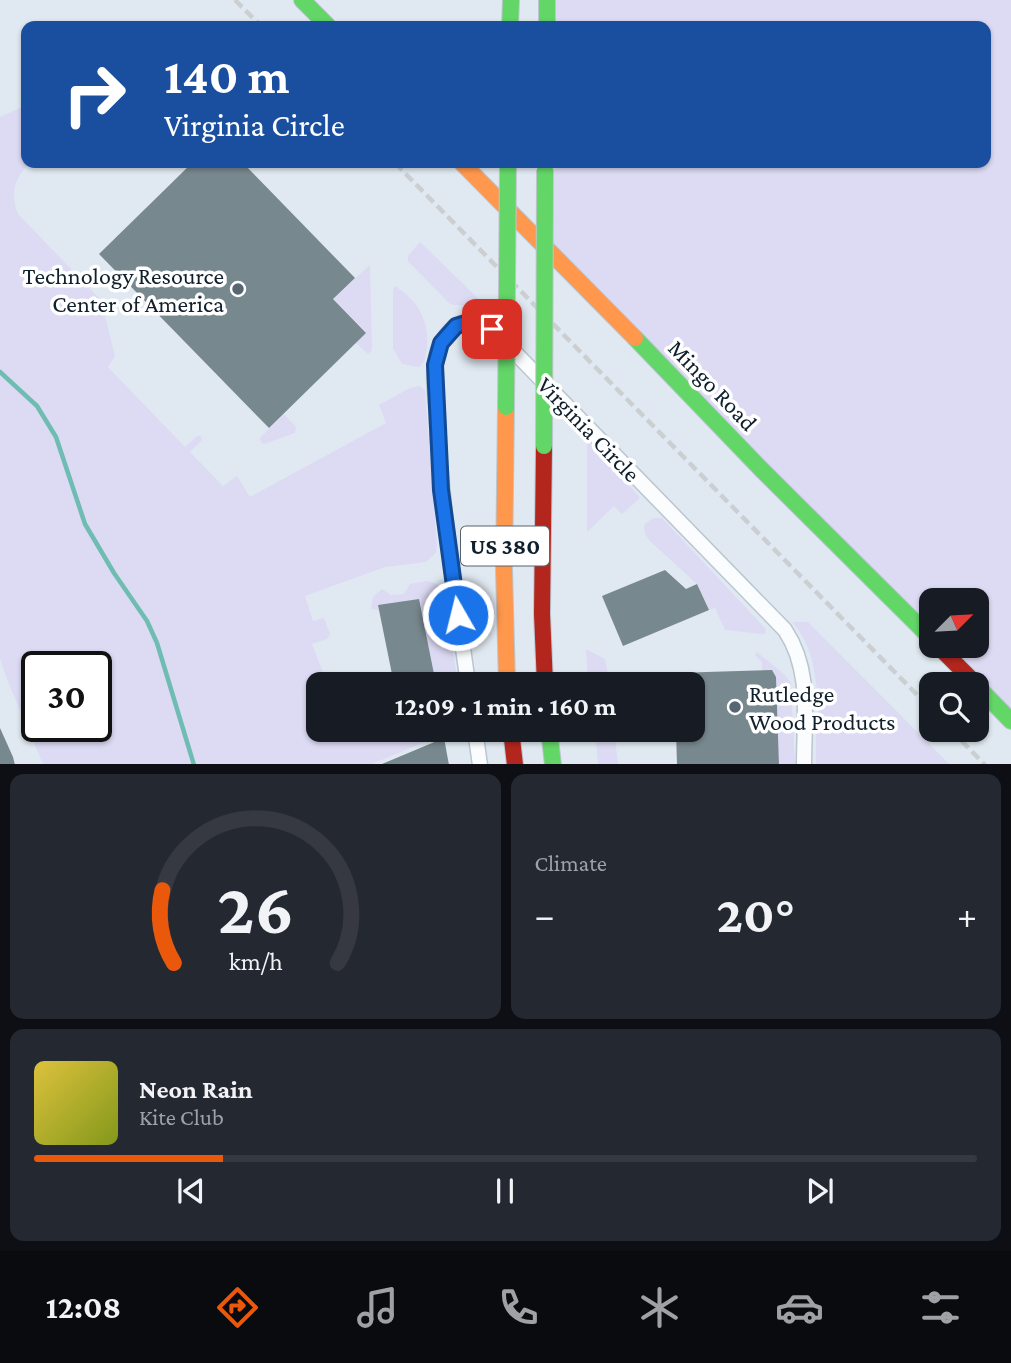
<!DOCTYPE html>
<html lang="en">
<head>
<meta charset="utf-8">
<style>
	:root { --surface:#171b24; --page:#242831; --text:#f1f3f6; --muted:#9ea1a6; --line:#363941; --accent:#ea580c }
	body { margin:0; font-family:"Crimson Pro",serif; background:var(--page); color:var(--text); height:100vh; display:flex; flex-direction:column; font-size:26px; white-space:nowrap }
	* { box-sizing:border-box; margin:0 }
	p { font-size:23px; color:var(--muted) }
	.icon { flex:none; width:38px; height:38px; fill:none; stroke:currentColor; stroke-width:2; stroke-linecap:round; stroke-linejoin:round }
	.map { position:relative; height:764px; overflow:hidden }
	.side { display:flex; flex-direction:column; gap:10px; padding:10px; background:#0d0f14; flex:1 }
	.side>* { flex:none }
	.guide { position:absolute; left:21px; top:21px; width:970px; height:147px; border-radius:14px; box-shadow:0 2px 5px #0004; background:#1a4fa0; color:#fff; overflow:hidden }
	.needle { width:46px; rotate:66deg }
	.buttons { position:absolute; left:919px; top:588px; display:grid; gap:14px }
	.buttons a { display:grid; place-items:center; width:70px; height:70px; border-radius:14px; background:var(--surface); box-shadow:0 2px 5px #0004; font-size:35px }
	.speed { position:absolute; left:21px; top:651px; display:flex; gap:14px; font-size:35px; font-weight:700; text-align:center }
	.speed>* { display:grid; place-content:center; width:91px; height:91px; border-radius:50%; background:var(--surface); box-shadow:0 2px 5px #0004; line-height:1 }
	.speed .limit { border:4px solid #111; border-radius:10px; background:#fff; color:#111 }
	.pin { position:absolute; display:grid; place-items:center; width:60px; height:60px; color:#fff; margin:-30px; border-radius:14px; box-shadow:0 4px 10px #0006 }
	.me { position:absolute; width:77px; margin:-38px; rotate:352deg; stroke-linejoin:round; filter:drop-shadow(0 0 5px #0008) }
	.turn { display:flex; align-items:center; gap:24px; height:147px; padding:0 28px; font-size:32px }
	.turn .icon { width:91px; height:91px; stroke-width:2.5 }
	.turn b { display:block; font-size:49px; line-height:60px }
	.big { font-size:52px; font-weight:700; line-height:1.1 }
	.side .widget { flex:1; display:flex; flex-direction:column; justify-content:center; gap:10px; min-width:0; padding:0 24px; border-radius:14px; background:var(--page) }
	.side .dial { align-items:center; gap:0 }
	.dial svg { height:182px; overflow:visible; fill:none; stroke:var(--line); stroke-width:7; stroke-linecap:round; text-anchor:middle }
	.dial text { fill:var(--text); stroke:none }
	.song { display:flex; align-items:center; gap:21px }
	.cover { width:84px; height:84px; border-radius:10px; background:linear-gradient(135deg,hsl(50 70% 55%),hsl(70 70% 35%)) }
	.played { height:7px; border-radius:4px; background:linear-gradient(90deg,var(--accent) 20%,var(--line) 20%) }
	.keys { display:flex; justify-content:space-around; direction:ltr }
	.heat { display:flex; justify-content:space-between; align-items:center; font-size:38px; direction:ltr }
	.side .tiles { flex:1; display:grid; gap:10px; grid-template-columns:1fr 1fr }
	.widget:last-child { grid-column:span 2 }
	.trip { position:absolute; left:306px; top:672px; width:399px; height:70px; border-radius:14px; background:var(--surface); box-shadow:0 2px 5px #0004; font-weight:700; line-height:70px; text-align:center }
	.tabs { display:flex; height:112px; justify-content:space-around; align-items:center; background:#090b0e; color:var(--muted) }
	.tabs .icon { width:49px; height:49px }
	.tabs .on { color:var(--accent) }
	.tabs b { font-size:32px; color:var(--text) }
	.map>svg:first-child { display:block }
	.green { fill:#dddaf4; fill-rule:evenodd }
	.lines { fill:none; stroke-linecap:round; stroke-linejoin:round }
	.stream { stroke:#6fbcb2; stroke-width:4.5 }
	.building { fill:#78888f }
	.street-casing { stroke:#bac6d0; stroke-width:17 }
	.fast-casing { stroke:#bac6d0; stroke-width:18 }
	.slow-casing { stroke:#bac6d0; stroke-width:18 }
	.jam-casing { stroke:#bac6d0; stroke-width:18 }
	.street { stroke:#fafcfd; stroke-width:14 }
	.fast { stroke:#63d668; stroke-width:16 }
	.slow { stroke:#ff974d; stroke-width:16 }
	.jam { stroke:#b3261e; stroke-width:16 }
	.rail { stroke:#cccfd2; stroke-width:4.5; stroke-dasharray:10 5; stroke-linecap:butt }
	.fast-bridge-casing { stroke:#bfc6cc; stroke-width:18; stroke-linecap:butt }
	.fast-bridge { stroke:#63d668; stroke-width:16 }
	.route-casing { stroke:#114b97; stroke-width:18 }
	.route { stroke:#1a73e8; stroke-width:12 }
	.poi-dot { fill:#586671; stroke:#fff; stroke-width:2.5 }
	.labels { text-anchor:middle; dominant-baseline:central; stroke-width:7; stroke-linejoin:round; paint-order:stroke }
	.shield { fill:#fff; stroke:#57636b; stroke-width:2 }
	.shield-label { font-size:23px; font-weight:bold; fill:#0f202c }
	.poi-label { font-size:24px; fill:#0f202c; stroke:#fff; text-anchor:end }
	.street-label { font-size:24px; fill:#0f202c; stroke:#fff }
</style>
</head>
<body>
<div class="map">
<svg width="1011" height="765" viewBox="0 0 1011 765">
	<rect width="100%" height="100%" fill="#e0e9f1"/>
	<g class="green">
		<path d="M 547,0 L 1011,0 L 1011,721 L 938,646 L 976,646 L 976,600 L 931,600 L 931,638 L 544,246 L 546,163 L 985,163 L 985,26 L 547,26 Z"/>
		<path d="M 26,105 L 26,163 L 30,163 C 14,178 10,194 18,214 L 99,298 L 103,308 L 115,356 L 108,367 L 185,447 L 197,436 L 201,436 L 202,440 L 190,452 L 223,486 L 237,476 L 250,497 L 386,423 L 379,405 L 410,388 L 420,386 L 425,390 L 437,545 L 436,553 L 426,562 L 385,567 L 305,596 L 313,621 L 324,618 L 330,634 L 327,639 L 312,644 L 325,677 L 336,674 L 339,677 L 328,684 L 318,684 L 318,730 L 360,730 L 361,736 L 388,730 L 466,730 L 464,735 L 453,738 L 446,733 L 372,764 L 43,764 L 6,677 L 0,658 L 0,117 ZM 37,667 L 96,667 L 96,726 L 37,726 Z"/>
		<path d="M 420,242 L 492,312 C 473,301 466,308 450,304 L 408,261 L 408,256 Z"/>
		<path d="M 370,265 L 372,350 L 368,354 L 356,343 L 366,332 L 333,299 Z"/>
		<path d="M 395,286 C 417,300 430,321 427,347 C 425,356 427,361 419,367 L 402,364 L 393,348 L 393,289 Z"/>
		<path d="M 284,414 L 296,427 L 295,433 L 264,444 L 261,443 L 260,438 Z"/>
		<path d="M 587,437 L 640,498 L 622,514 L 614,506 L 587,532 Z"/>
		<path d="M 653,518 L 662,518 L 765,628 L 766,633 L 762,634 L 725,630 L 715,608 L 709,610 L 698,585 L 650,541 L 645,534 L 644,525 Z"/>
		<path d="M 427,581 L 437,584 L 444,594 L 458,684 L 436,684 L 419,599 L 378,605 L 379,610 L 371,609 L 373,597 L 382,589 L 391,595 L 404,594 L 410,584 Z"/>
		<path d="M 792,622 L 808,622 L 949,764 L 816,764 L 816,714 L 818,711 L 824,709 L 824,695 L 817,690 C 814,664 810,642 792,622 Z"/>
		<path d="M 586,649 L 605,659 L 610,684 L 588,684 Z"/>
		<path d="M 757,652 L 785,675 L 791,683 L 795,764 L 779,764 L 776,677 L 772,670 L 762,670 L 762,662 L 755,655 Z"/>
		<path d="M 595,730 L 614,730 L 618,764 L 598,764 Z"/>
	</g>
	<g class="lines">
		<path class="stream" d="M 0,372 L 37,406 L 56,437 L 85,524 L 114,573 L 147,621 L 157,643 L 194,765"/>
	</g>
	<g class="building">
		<path d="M 192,163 L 243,163 L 355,278 L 333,299 L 366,333 L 269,428 L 99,254 Z"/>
		<path d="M 665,570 L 686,589 L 697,584 L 709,610 L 623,646 L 602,596 Z"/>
		<path d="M 419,599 L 436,684 L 394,684 L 378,605 Z"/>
		<path d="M 772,670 L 776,677 L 779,765 L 677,765 L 676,730 L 693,730 L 693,684 L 674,684 L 674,673 Z"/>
		<path d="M 0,728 L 13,757 L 15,765 L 0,765 Z"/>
		<path d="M 444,738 L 449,765 L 383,765 L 382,764 Z"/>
	</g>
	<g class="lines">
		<g class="street-casing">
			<g id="street">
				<path d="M 468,684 C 456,596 441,508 437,419 C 436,397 431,372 438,350 C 442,339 451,327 462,323 C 473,319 483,322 492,329 L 785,630 C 812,671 804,717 804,765"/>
				<path d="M 475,730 L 480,765"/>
			</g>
		</g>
		<g class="fast-casing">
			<g id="fast">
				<path d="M 302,0 L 328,26"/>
				<path d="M 547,0 L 547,26"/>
				<path d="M 510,26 L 511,0"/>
				<path d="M 635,338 L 761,469 L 931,638"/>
				<path d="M 976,685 L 1011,721"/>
				<path d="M 549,730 L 553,765"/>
			</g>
		</g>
		<g class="slow-casing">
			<g id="slow">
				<path d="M 462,163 L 635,338"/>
				<path d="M 506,407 L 504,569 L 507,684"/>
			</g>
		</g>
		<g class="jam-casing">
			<g id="jam">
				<path d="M 544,446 L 542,614 L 545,684"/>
				<path d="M 938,646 L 976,684"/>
				<path d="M 511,730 L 515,765"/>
			</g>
		</g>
		<use href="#street" class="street"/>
		<use href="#fast" class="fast"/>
		<use href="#slow" class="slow"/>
		<use href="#jam" class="jam"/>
		<g class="rail">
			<path d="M 235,0 L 261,26"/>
			<path d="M 395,163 L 931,709"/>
			<path d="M 951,730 L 985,765"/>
		</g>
		<g class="fast-bridge-casing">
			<g id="fast-bridge">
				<path d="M 506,407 L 508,163"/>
				<path d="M 544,446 L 545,170"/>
			</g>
		</g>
		<use href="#fast-bridge" class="fast-bridge"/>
	</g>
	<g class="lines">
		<g class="route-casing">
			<path id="route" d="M 458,615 L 441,490 L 435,365 L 441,343 L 456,326 L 473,321 L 492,329"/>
		</g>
		<use href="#route" class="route"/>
	</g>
	<g class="poi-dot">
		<circle cx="238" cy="289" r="7"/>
		<circle cx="735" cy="707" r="7"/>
	</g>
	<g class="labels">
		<rect class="shield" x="461" y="526.5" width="88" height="39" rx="5"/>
		<g class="shield-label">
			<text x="505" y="546">US 380</text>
		</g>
		<g class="poi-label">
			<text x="224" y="275">Technology Resource<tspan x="224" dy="28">Center of America</tspan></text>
			<text x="749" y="693" text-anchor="start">Rutledge<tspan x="749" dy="28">Wood Products</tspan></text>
		</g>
		<g class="street-label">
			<text transform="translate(713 385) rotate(46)">Mingo Road</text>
			<text transform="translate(589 429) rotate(46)">Virginia Circle</text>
		</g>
	</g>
</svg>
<div class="buttons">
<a><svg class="needle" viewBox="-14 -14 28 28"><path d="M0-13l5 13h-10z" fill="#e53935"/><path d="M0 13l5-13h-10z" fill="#9ea1a6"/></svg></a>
<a><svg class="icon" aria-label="search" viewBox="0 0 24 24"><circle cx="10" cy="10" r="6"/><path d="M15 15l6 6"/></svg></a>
</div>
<div class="speed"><div class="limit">30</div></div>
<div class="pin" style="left:492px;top:329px;background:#d93025"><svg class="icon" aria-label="arrive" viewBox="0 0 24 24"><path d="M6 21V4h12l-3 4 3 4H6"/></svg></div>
<svg class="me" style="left:458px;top:615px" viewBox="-20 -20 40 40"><circle r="17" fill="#1a73e8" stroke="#fff" stroke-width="3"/><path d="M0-11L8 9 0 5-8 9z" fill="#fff"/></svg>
<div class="trip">12:09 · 1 min · 160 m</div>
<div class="guide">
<div class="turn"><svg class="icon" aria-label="right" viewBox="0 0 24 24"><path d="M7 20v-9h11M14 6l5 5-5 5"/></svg><div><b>140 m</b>Virginia Circle</div></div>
</div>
</div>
<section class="side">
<div class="tiles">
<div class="widget dial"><svg viewBox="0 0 100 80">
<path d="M14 69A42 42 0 1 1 86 69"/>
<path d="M14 69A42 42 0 0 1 9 37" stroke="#ea580c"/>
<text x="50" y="56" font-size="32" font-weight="700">26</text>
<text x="50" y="72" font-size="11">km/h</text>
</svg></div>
<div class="widget"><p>Climate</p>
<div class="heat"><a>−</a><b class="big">20°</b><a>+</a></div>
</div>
<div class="widget">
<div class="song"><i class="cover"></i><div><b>Neon Rain</b><p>Kite Club</p></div></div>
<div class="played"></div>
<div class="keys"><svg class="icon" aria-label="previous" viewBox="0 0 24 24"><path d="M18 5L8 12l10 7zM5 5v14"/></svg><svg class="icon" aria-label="pause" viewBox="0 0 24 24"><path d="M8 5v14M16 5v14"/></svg><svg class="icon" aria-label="next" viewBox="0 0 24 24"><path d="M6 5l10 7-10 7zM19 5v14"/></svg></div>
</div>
</div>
</section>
<nav class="tabs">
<b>12:08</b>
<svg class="icon on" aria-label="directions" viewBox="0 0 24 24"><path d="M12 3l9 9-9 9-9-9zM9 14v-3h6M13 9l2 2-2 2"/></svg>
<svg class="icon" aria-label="music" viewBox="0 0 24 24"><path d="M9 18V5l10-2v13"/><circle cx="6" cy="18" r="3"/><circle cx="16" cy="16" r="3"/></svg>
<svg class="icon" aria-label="phone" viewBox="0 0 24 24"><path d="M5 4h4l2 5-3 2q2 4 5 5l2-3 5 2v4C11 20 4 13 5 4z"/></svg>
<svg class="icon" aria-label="climate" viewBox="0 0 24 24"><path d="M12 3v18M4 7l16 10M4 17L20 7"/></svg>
<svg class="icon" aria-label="car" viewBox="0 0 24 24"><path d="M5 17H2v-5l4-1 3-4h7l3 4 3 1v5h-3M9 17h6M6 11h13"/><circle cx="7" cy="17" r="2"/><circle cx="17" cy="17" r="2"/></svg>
<svg class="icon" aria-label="filters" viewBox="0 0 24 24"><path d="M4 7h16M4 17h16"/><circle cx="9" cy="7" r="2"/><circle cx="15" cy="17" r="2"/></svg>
</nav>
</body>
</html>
